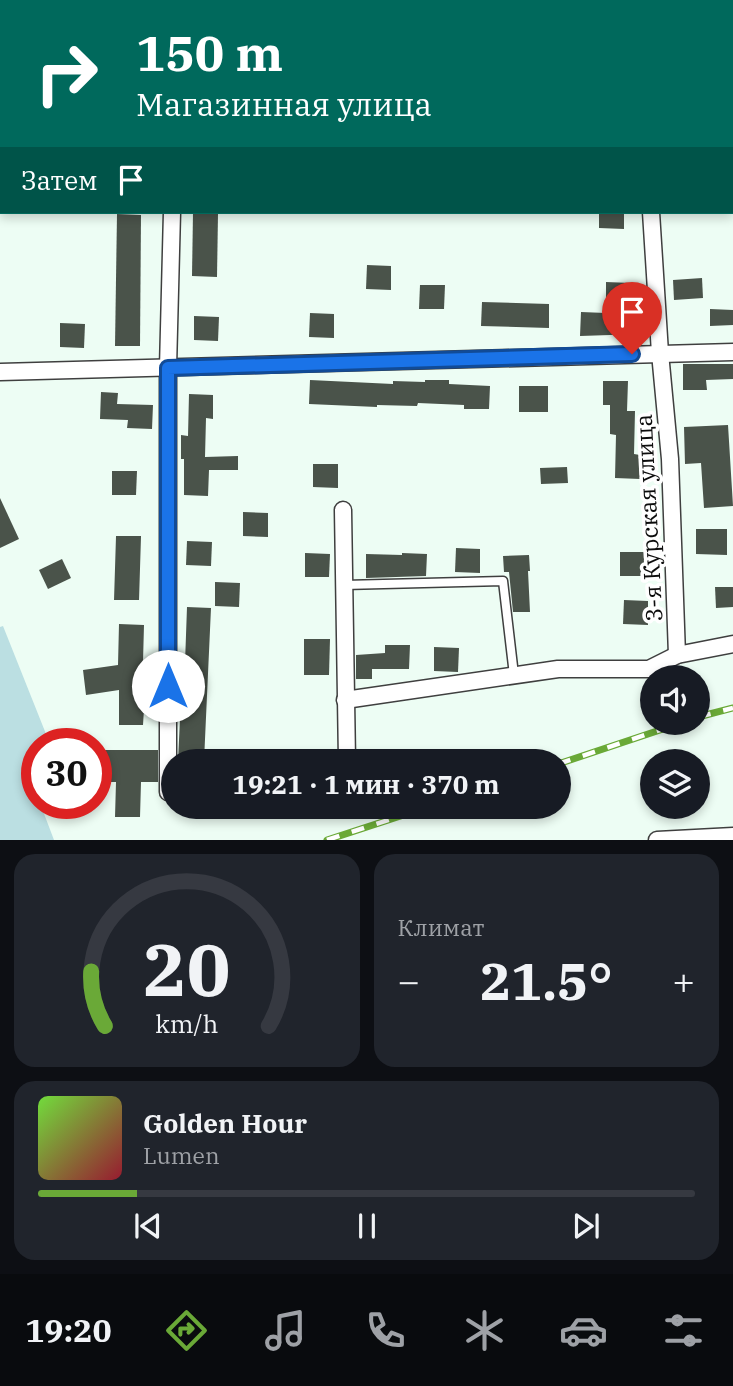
<!DOCTYPE html>
<html lang="ru">
<head>
<meta charset="utf-8">
<style>
	:root { --surface:#171b24; --page:#20242c; --text:#f1f3f6; --muted:#9ea1a6; --line:#363941; --accent:#6aa937 }
	body { margin:0; font-family:"IBM Plex Serif",serif; background:var(--page); color:var(--text); height:100vh; display:flex; flex-direction:column; font-size:26px; white-space:nowrap }
	* { box-sizing:border-box; margin:0 }
	p { font-size:23px; color:var(--muted) }
	.icon { flex:none; width:38px; height:38px; fill:none; stroke:currentColor; stroke-width:2; stroke-linecap:round; stroke-linejoin:round }
	.map { position:relative; height:840px; overflow:hidden }
	.side { display:flex; flex-direction:column; gap:14px; padding:14px; background:#0d0f14; flex:1 }
	.side>* { flex:none }
	.guide { position:absolute; left:0px; top:0px; width:733px; height:214px; box-shadow:0 4px 10px #0003; background:#00695c; color:#fff; overflow:hidden }
	.controls { position:absolute; left:640px; top:665px; display:grid; gap:14px }
	.controls a { display:grid; place-items:center; width:70px; height:70px; border-radius:50%; background:var(--surface); box-shadow:0 4px 10px #0003; font-size:35px }
	.speed { position:absolute; left:21px; top:728px; display:flex; gap:14px; font-size:35px; font-weight:700; text-align:center }
	.speed>* { display:grid; place-content:center; width:91px; height:91px; border-radius:50%; background:var(--surface); box-shadow:0 4px 10px #0003; line-height:1 }
	.speed .limit { border:10px solid #d22; background:#fff; color:#111 }
	.pin { position:absolute; display:grid; place-items:center; width:60px; height:60px; color:#fff; margin:-72px -30px; border-radius:50% 50% 50% 0; rotate:-45deg; box-shadow:0 0 7px #0007 }
	.pin .icon { rotate:45deg }
	.me { position:absolute; width:77px; margin:-38px; rotate:0deg; stroke-linejoin:round; filter:drop-shadow(0 0 5px #0008) }
	.turn { display:flex; align-items:center; gap:24px; height:147px; padding:0 21px; font-size:32px }
	.turn .icon { width:91px; height:91px; stroke-width:2.5 }
	.turn b { display:block; font-size:49px; line-height:60px }
	.then { display:flex; align-items:center; height:66px; padding:0 21px; background:#0003; gap:14px; font-size:26px }
	.big { font-size:52px; font-weight:800; line-height:1.1 }
	.side .widget { flex:1; display:flex; flex-direction:column; justify-content:center; gap:10px; min-width:0; padding:0 24px; border-radius:21px; background:var(--page) }
	.side .dial { align-items:center; gap:0 }
	.dial svg { height:182px; overflow:visible; fill:none; stroke:var(--line); stroke-width:7; stroke-linecap:round; text-anchor:middle }
	.dial text { fill:var(--text); stroke:none }
	.song { display:flex; align-items:center; gap:21px }
	.cover { width:84px; height:84px; border-radius:10px; background:linear-gradient(135deg,hsl(100 70% 55%),hsl(350 70% 35%)) }
	.played { height:7px; border-radius:4px; background:linear-gradient(90deg,var(--accent) 15%,var(--line) 15%) }
	.keys { display:flex; justify-content:space-around; direction:ltr }
	.heat { display:flex; justify-content:space-between; align-items:center; font-size:38px; direction:ltr }
	.side .tiles { flex:1; display:grid; gap:14px; grid-template-columns:1fr 1fr }
	.widget:last-child { grid-column:span 2 }
	.trip { position:absolute; left:161px; top:749px; width:410px; height:70px; border-radius:35px; background:var(--surface); box-shadow:0 4px 10px #0003; font-weight:800; line-height:70px; text-align:center }
	.dock { display:flex; height:112px; justify-content:space-around; align-items:center; background:#090b0e; color:var(--muted) }
	.dock .icon { width:49px; height:49px }
	.dock .active { color:var(--accent) }
	.dock b { font-size:32px; color:var(--text) }
	.map>svg:first-child { display:block }
	.green { fill:#bbdfe2 }
	.building { fill:#4a534a }
	.lines { fill:none; stroke-linecap:round; stroke-linejoin:round }
	.lane-casing { stroke:#3f3f3f; stroke-width:11 }
	.street-casing { stroke:#3f3f3f; stroke-width:19 }
	.lane { stroke:#fff; stroke-width:8 }
	.street { stroke:#fff; stroke-width:16 }
	.rail-casing { stroke:#6aa937; stroke-width:7 }
	.rail { stroke:#fff; stroke-width:4.5; stroke-dasharray:13; stroke-linecap:butt }
	.route-casing { stroke:#114b97; stroke-width:18 }
	.route { stroke:#1a73e8; stroke-width:12 }
	.labels { text-anchor:middle; dominant-baseline:central; stroke-width:7; stroke-linejoin:round; paint-order:stroke }
	.street-label { font-size:23px; fill:#0c0c0c; stroke:#fff }
</style>
</head>
<body>
<div class="map">
<svg width="733" height="840" viewBox="0 0 733 840">
	<rect width="100%" height="100%" fill="#edfdf4"/>
	<path class="green" d="M 3,626 L 50,744 L 37,744 L 37,803 L 44,803 L 43,811 L 54,840 L 0,840 L 0,627 Z"/>
	<g class="building">
		<path d="M 599,212 L 624,212 L 624,229 L 599,228 Z"/>
		<path d="M 193,213 L 218,214 L 217,277 L 192,276 Z"/>
		<path d="M 117,214 L 141,215 L 140,346 L 115,346 Z"/>
		<path d="M 367,265 L 391,266 L 391,290 L 366,289 Z"/>
		<path d="M 702,278 L 703,298 L 674,300 L 673,280 Z"/>
		<path d="M 606,282 L 631,283 L 630,316 L 639,316 L 640,334 L 580,336 L 581,312 L 606,313 Z"/>
		<path d="M 420,285 L 445,285 L 444,309 L 419,309 Z"/>
		<path d="M 482,302 L 549,304 L 549,328 L 481,326 Z"/>
		<path d="M 710,309 L 733,310 L 733,325 L 710,326 Z"/>
		<path d="M 310,313 L 334,314 L 334,338 L 309,337 Z"/>
		<path d="M 194,316 L 219,317 L 218,341 L 194,340 Z"/>
		<path d="M 60,323 L 85,324 L 84,348 L 60,347 Z"/>
		<path d="M 683,364 L 733,364 L 733,379 L 706,380 L 707,390 L 683,390 Z"/>
		<path d="M 310,380 L 393,384 L 393,381 L 425,382 L 425,380 L 449,380 L 449,384 L 490,386 L 489,409 L 464,409 L 464,405 L 418,403 L 417,406 L 377,405 L 377,407 L 309,404 Z"/>
		<path d="M 603,381 L 628,381 L 627,411 L 635,411 L 634,454 L 640,455 L 640,479 L 615,478 L 616,435 L 610,434 L 610,405 L 603,405 Z"/>
		<rect x="519" y="386" width="29" height="26"/>
		<path d="M 101,392 L 118,393 L 117,404 L 153,405 L 152,429 L 127,428 L 128,420 L 100,419 Z"/>
		<path d="M 189,394 L 213,395 L 213,419 L 206,418 L 205,457 L 238,456 L 238,470 L 209,470 L 208,496 L 184,495 L 184,459 L 181,459 L 181,435 L 188,436 Z"/>
		<path d="M 728,425 L 733,506 L 704,508 L 701,463 L 685,464 L 684,427 Z"/>
		<path d="M 313,464 L 338,464 L 338,488 L 313,487 Z"/>
		<path d="M 567,467 L 568,483 L 541,484 L 540,468 Z"/>
		<path d="M 112,471 L 137,471 L 136,495 L 112,495 Z"/>
		<path d="M 0,498 L 19,539 L 0,548 Z"/>
		<path d="M 243,512 L 268,513 L 268,537 L 243,536 Z"/>
		<path d="M 696,529 L 727,529 L 727,555 L 696,554 Z"/>
		<path d="M 116,536 L 141,536 L 139,600 L 114,600 Z"/>
		<path d="M 187,541 L 212,542 L 211,566 L 186,565 Z"/>
		<path d="M 456,548 L 480,549 L 480,573 L 455,572 Z"/>
		<path d="M 620,552 L 645,552 L 644,576 L 620,576 Z"/>
		<path d="M 305,553 L 330,554 L 329,577 L 305,577 Z"/>
		<path d="M 402,553 L 427,554 L 426,576 L 366,578 L 366,554 L 402,555 Z"/>
		<path d="M 529,555 L 530,571 L 528,571 L 530,612 L 513,612 L 509,572 L 504,572 L 503,556 Z"/>
		<path d="M 62,559 L 71,578 L 48,589 L 39,570 Z"/>
		<path d="M 215,582 L 240,583 L 239,607 L 215,606 Z"/>
		<path d="M 715,587 L 733,587 L 733,607 L 716,608 Z"/>
		<path d="M 624,600 L 648,601 L 648,625 L 623,624 Z"/>
		<path d="M 187,607 L 211,608 L 204,761 L 178,761 L 180,719 L 183,719 Z"/>
		<path d="M 119,624 L 144,625 L 143,662 L 147,662 L 143,725 L 119,725 L 119,690 L 86,695 L 83,670 L 118,665 Z"/>
		<path d="M 304,639 L 330,639 L 329,675 L 304,675 Z"/>
		<path d="M 385,645 L 410,645 L 409,669 L 372,669 L 372,679 L 356,679 L 356,655 L 385,653 Z"/>
		<path d="M 434,647 L 459,648 L 458,672 L 434,671 Z"/>
		<path d="M 96,750 L 158,750 L 158,782 L 141,782 L 140,817 L 115,817 L 116,782 L 96,782 Z"/>
	</g>
	<g class="lines">
		<g class="lane-casing">
			<g id="lane">
				<path d="M 287,0 L 288,2"/>
				<path d="M 466,2 L 466,0"/>
				<path d="M 732,98 L 733,127"/>
				<path d="M 732,150 L 733,150"/>
				<path d="M 732,178 L 733,178"/>
				<path d="M 344,585 L 503,581 L 514,675"/>
			</g>
		</g>
		<g class="street-casing">
			<g id="street">
				<path d="M 639,0 L 639,2"/>
				<path d="M 176,2 L 176,0"/>
				<path d="M 172,212 L 168,368 L 168,792 L 173,791"/>
				<path d="M 651,212 L 660,353 L 670,459 L 677,655"/>
				<path d="M 0,372 L 733,352"/>
				<path d="M 343,510 L 347,761"/>
				<path d="M 345,700 L 558,669 L 649,669 L 677,655 L 733,644"/>
				<path d="M 657,840 L 733,836"/>
			</g>
		</g>
		<use href="#lane" class="lane"/>
		<use href="#street" class="street"/>
		<g class="rail-casing">
			<g id="rail">
				<path d="M 698,717 L 733,708"/>
				<path d="M 558,764 L 681,723"/>
				<path d="M 327,840 L 428,807"/>
			</g>
		</g>
		<use href="#rail" class="rail"/>
	</g>
	<g class="lines">
		<g class="route-casing">
			<path id="route" d="M 168,686 L 168,368 L 632,354"/>
		</g>
		<use href="#route" class="route"/>
	</g>
	<g class="labels">
		<g class="street-label">
			<text transform="translate(648 518) rotate(-93)">3-я Курская улица</text>
		</g>
	</g>
</svg>
<div class="controls">
<a><svg class="icon" aria-label="sound" viewBox="0 0 24 24"><path d="M4 9h4l5-4v14l-5-4H4zM17 9q2 3 0 6"/></svg></a>
<a><svg class="icon" aria-label="layers" viewBox="0 0 24 24"><path d="M12 4l9 5-9 5-9-5zM3 14l9 5 9-5"/></svg></a>
</div>
<div class="speed"><div class="limit">30</div></div>
<div class="pin" style="left:632px;top:354px;background:#d93025"><svg class="icon" aria-label="arrive" viewBox="0 0 24 24"><path d="M6 21V4h12l-3 4 3 4H6"/></svg></div>
<svg class="me" style="left:168px;top:686px" viewBox="-20 -20 40 40"><circle r="19" fill="#fff"/><path d="M0-13L10 11 0 6-10 11z" fill="#1a73e8"/></svg>
<div class="trip">19:21 · 1 мин · 370 m</div>
<div class="guide">
<div class="turn"><svg class="icon" aria-label="right" viewBox="0 0 24 24"><path d="M7 20v-9h11M14 6l5 5-5 5"/></svg><div><b>150 m</b>Магазинная улица</div></div>
<div class="then">Затем<svg class="icon" aria-label="arrive" viewBox="0 0 24 24"><path d="M6 21V4h12l-3 4 3 4H6"/></svg></div>
</div>
</div>
<section class="side">
<div class="tiles">
<div class="widget dial"><svg viewBox="0 0 100 80">
<path d="M14 69A42 42 0 1 1 86 69"/>
<path d="M14 69A42 42 0 0 1 8 45" stroke="#6aa937"/>
<text x="50" y="56" font-size="32" font-weight="700">20</text>
<text x="50" y="72" font-size="11">km/h</text>
</svg></div>
<div class="widget"><p>Климат</p>
<div class="heat"><a>−</a><b class="big">21.5°</b><a>+</a></div>
</div>
<div class="widget">
<div class="song"><i class="cover"></i><div><b>Golden Hour</b><p>Lumen</p></div></div>
<div class="played"></div>
<div class="keys"><svg class="icon" aria-label="previous" viewBox="0 0 24 24"><path d="M18 5L8 12l10 7zM5 5v14"/></svg><svg class="icon" aria-label="pause" viewBox="0 0 24 24"><path d="M8 5v14M16 5v14"/></svg><svg class="icon" aria-label="next" viewBox="0 0 24 24"><path d="M6 5l10 7-10 7zM19 5v14"/></svg></div>
</div>
</div>
</section>
<nav class="dock">
<b>19:20</b>
<svg class="icon active" aria-label="directions" viewBox="0 0 24 24"><path d="M12 3l9 9-9 9-9-9zM9 14v-3h6M13 9l2 2-2 2"/></svg>
<svg class="icon" aria-label="music" viewBox="0 0 24 24"><path d="M9 18V5l10-2v13"/><circle cx="6" cy="18" r="3"/><circle cx="16" cy="16" r="3"/></svg>
<svg class="icon" aria-label="phone" viewBox="0 0 24 24"><path d="M5 4h4l2 5-3 2q2 4 5 5l2-3 5 2v4C11 20 4 13 5 4z"/></svg>
<svg class="icon" aria-label="climate" viewBox="0 0 24 24"><path d="M12 3v18M4 7l16 10M4 17L20 7"/></svg>
<svg class="icon" aria-label="car" viewBox="0 0 24 24"><path d="M5 17H2v-5l4-1 3-4h7l3 4 3 1v5h-3M9 17h6M6 11h13"/><circle cx="7" cy="17" r="2"/><circle cx="17" cy="17" r="2"/></svg>
<svg class="icon" aria-label="filters" viewBox="0 0 24 24"><path d="M4 7h16M4 17h16"/><circle cx="9" cy="7" r="2"/><circle cx="15" cy="17" r="2"/></svg>
</nav>
</body>
</html>
